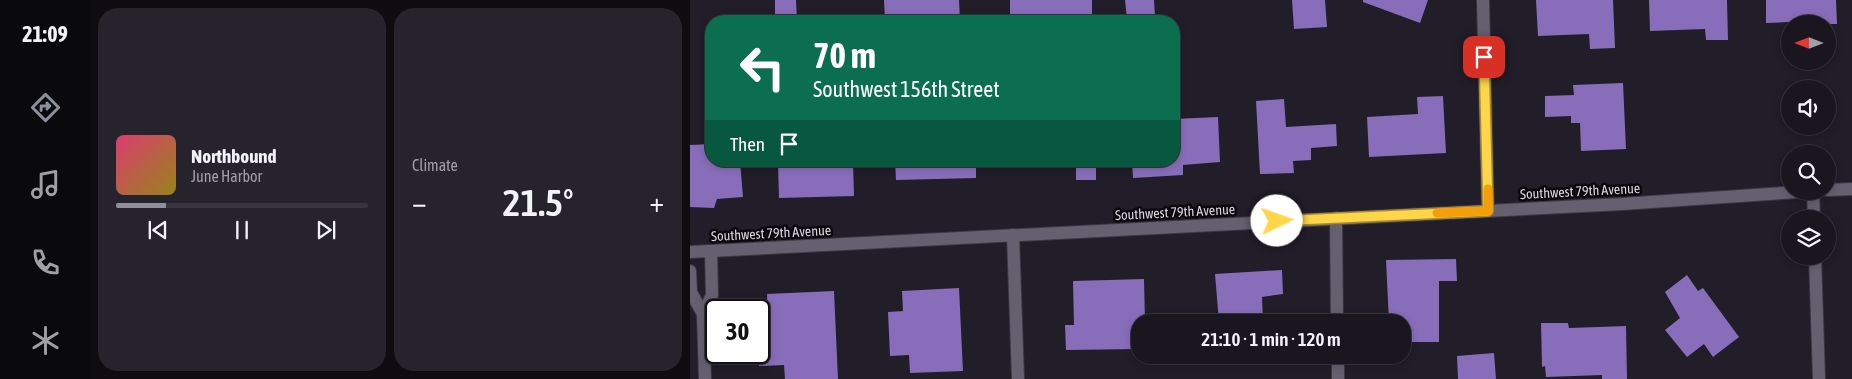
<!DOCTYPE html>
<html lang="en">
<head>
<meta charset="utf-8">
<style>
	:root { --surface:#19161f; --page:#26232c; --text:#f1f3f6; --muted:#9f9fa4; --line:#37353d; --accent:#8c9099 }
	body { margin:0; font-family:"Asap Condensed",sans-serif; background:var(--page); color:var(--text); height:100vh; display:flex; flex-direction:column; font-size:19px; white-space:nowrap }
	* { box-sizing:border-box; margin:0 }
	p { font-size:16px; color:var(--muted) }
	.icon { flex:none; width:28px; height:28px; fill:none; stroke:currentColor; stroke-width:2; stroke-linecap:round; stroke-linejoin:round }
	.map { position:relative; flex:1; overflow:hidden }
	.drawer { display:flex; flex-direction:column; gap:8px; padding:8px; background:#0e0c11; width:600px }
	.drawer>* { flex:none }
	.banner { position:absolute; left:15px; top:15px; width:475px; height:152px; border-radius:20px; box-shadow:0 2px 8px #0003,0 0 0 1px var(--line); background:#0b6e4f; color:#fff; overflow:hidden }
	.needle { width:32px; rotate:270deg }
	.buttons { position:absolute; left:1091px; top:15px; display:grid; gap:10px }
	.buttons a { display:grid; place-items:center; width:55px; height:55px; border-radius:50%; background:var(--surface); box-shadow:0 2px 8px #0003,0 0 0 1px var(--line); font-size:25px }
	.speed { position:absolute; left:15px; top:299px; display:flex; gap:10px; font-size:25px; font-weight:700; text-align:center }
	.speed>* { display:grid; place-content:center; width:65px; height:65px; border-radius:50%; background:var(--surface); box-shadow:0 2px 8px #0003,0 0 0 1px var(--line); line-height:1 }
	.speed .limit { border:2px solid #111; border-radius:8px; background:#fff; color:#111 }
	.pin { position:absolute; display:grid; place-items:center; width:42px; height:42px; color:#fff; margin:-21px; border-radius:10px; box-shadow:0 2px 8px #0006 }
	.me { position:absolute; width:55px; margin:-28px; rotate:87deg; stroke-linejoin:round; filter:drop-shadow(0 0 4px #0008) }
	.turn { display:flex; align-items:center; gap:18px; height:105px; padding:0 25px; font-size:22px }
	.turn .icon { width:65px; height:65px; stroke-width:2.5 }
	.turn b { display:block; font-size:35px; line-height:42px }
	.then { display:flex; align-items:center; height:48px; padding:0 25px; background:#0003; gap:10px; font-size:19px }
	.big { font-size:38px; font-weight:600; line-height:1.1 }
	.drawer .tile { flex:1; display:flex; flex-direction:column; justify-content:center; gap:8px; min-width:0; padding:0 18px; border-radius:20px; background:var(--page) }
	.song { display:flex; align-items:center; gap:15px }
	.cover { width:60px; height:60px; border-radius:8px; background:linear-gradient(135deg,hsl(340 70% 55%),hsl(50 70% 35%)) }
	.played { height:5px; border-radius:2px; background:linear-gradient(90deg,var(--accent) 20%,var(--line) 20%) }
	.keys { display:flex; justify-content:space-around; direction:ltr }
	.heat { display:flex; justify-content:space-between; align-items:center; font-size:28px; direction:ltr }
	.drawer .tiles { flex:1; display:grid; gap:8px; grid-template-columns:repeat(2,1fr) }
	.trip { position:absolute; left:441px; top:314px; width:280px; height:50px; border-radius:20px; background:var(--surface); box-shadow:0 2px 8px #0003,0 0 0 1px var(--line); font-weight:600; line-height:50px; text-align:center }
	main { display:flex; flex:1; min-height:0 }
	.menu { display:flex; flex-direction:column; width:90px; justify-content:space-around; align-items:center; background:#0a090c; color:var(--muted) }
	.menu .icon { width:35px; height:35px }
	.menu .active { color:var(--accent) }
	.menu b { font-size:22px; color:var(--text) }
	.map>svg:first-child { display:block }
	.building { fill:#886dba }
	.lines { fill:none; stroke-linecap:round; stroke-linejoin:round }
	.minor-casing { stroke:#3b3843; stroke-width:14 }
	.minor { stroke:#656070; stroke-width:12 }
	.route-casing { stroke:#a68a30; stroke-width:12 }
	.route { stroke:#ffd54a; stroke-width:9 }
	.slow { stroke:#f59e0b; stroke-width:9 }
	.labels { text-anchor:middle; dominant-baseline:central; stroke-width:5; stroke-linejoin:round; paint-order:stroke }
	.street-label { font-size:14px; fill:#d7d5de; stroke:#0a080d }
</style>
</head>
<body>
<main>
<nav class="menu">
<b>21:09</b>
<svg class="icon active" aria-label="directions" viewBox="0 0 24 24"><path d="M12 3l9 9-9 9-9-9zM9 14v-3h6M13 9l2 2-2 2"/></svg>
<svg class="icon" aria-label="music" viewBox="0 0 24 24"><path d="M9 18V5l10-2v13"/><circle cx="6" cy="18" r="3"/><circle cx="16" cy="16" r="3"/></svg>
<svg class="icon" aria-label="phone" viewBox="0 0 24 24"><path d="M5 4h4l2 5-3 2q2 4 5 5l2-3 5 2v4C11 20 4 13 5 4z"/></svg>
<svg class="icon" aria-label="climate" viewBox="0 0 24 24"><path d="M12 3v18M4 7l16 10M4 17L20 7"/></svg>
</nav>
<section class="drawer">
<div class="tiles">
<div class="tile">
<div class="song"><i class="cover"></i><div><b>Northbound</b><p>June Harbor</p></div></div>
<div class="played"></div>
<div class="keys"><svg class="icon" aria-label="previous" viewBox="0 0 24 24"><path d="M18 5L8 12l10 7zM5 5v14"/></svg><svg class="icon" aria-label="pause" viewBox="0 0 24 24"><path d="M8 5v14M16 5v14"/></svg><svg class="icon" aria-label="next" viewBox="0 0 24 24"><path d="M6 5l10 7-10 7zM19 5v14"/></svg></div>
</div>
<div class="tile"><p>Climate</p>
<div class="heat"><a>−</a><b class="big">21.5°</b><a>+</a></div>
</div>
</div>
</section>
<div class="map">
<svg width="1162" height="379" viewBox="0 0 1162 379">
	<rect width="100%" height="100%" fill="#211d29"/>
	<g class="building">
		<path d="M 85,0 L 106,0 L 107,21 L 85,21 Z"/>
		<path d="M 194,0 L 269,0 L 270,21 L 195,21 Z"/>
		<path d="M 320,0 L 402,0 L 402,19 L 320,21 Z"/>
		<path d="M 435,0 L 464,0 L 465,16 L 437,19 Z"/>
		<path d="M 602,0 L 635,0 L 637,27 L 604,29 Z"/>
		<path d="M 673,0 L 738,0 L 730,23 L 673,2 Z"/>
		<path d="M 846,0 L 923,0 L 925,48 L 900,49 L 899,34 L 848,36 Z"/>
		<path d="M 959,0 L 1037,0 L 1038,40 L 1016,40 L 1015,29 L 960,31 Z"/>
		<path d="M 1076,0 L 1146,0 L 1147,24 L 1122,24 L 1122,21 L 1076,23 Z"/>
		<path d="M 933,83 L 936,149 L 891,151 L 890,123 L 881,123 L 881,116 L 855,117 L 855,96 L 884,95 L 883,85 Z"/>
		<path d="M 753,96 L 756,153 L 679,157 L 677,117 L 728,114 L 727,97 Z"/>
		<path d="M 594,99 L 596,127 L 646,124 L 647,146 L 621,148 L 621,160 L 603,161 L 604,173 L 570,174 L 566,101 Z"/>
		<path d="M 528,117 L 530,162 L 493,165 L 493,175 L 443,178 L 442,161 L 484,161 L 484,119 Z"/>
		<path d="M 21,144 L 21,161 L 50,161 L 53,197 L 27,199 L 24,208 L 0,207 L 0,145 Z"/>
		<path d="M 113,161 L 163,163 L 164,196 L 89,198 L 88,164 L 113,163 Z"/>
		<path d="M 205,161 L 286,161 L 286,178 L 206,180 Z"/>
		<rect x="386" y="161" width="20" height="19"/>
		<path d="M 766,259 L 767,281 L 749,281 L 749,342 L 712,342 L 712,322 L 699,322 L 696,260 Z"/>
		<path d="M 592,270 L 593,294 L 572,297 L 573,322 L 529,322 L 525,274 Z"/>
		<path d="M 997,275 L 1008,291 L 1013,288 L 1049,337 L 1023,357 L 1014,344 L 997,357 L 975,330 L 990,318 L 975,292 Z"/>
		<path d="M 454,279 L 455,322 L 450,322 L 450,349 L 376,350 L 375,325 L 384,325 L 383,281 Z"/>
		<path d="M 269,288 L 273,371 L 220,373 L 219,355 L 200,356 L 198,312 L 213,311 L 212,291 Z"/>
		<path d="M 144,291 L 148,379 L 95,379 L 94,365 L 69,366 L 69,321 L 78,320 L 77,294 Z"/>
		<path d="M 851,323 L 878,323 L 879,328 L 936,326 L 937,379 L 912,379 L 912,375 L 856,377 L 855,366 L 852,367 Z"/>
		<path d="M 804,353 L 806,379 L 768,379 L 767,356 Z"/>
	</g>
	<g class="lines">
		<g class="minor-casing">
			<g id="minor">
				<path d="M 793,0 L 798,211"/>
				<path d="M 1138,190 L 1162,189"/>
				<path d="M 1123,191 L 1124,219"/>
				<path d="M 646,218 L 647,322"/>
				<path d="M 323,235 L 328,379"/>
				<path d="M 0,252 L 932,204 L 1122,191"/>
				<path d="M 1125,256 L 1129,379"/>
				<path d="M 0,271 L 1,292 L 13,314"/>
				<path d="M 648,355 L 648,379"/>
				<path d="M 15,379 L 13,314 L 22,295 L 21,251"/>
			</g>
		</g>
		<use href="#minor" class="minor"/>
	</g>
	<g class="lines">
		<g class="route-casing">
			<path id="route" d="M 587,221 L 798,211 L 794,57"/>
		</g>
		<use href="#route" class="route"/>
		<path class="slow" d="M 747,213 L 798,211 L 798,189"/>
	</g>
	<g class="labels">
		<g class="street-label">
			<text transform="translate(890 191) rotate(-3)">Southwest 79th Avenue</text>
			<text transform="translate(485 212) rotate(-3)">Southwest 79th Avenue</text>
			<text transform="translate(81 233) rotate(-3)">Southwest 79th Avenue</text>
		</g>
	</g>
</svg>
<div class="buttons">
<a><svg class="needle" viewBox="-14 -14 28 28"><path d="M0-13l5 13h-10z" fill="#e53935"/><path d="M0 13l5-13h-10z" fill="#9f9fa4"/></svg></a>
<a><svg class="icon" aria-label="sound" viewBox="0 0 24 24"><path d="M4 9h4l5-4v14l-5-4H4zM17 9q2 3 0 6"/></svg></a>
<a><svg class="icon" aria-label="search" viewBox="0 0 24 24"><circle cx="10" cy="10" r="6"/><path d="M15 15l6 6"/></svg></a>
<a><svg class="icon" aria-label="layers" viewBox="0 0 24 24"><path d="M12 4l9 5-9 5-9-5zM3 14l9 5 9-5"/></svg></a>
</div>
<div class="speed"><div class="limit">30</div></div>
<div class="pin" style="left:794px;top:57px;background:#d93025"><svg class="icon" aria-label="arrive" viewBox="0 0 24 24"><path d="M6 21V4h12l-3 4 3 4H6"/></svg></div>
<svg class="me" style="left:587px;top:221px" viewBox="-20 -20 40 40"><circle r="19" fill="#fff"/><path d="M0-13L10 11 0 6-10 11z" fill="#ffd54a"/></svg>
<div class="trip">21:10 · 1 min · 120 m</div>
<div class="banner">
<div class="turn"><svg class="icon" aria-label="left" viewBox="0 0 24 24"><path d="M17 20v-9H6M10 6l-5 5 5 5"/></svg><div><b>70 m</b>Southwest 156th Street</div></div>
<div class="then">Then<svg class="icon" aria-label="arrive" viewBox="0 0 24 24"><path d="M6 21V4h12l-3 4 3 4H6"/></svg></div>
</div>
</div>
</main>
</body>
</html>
